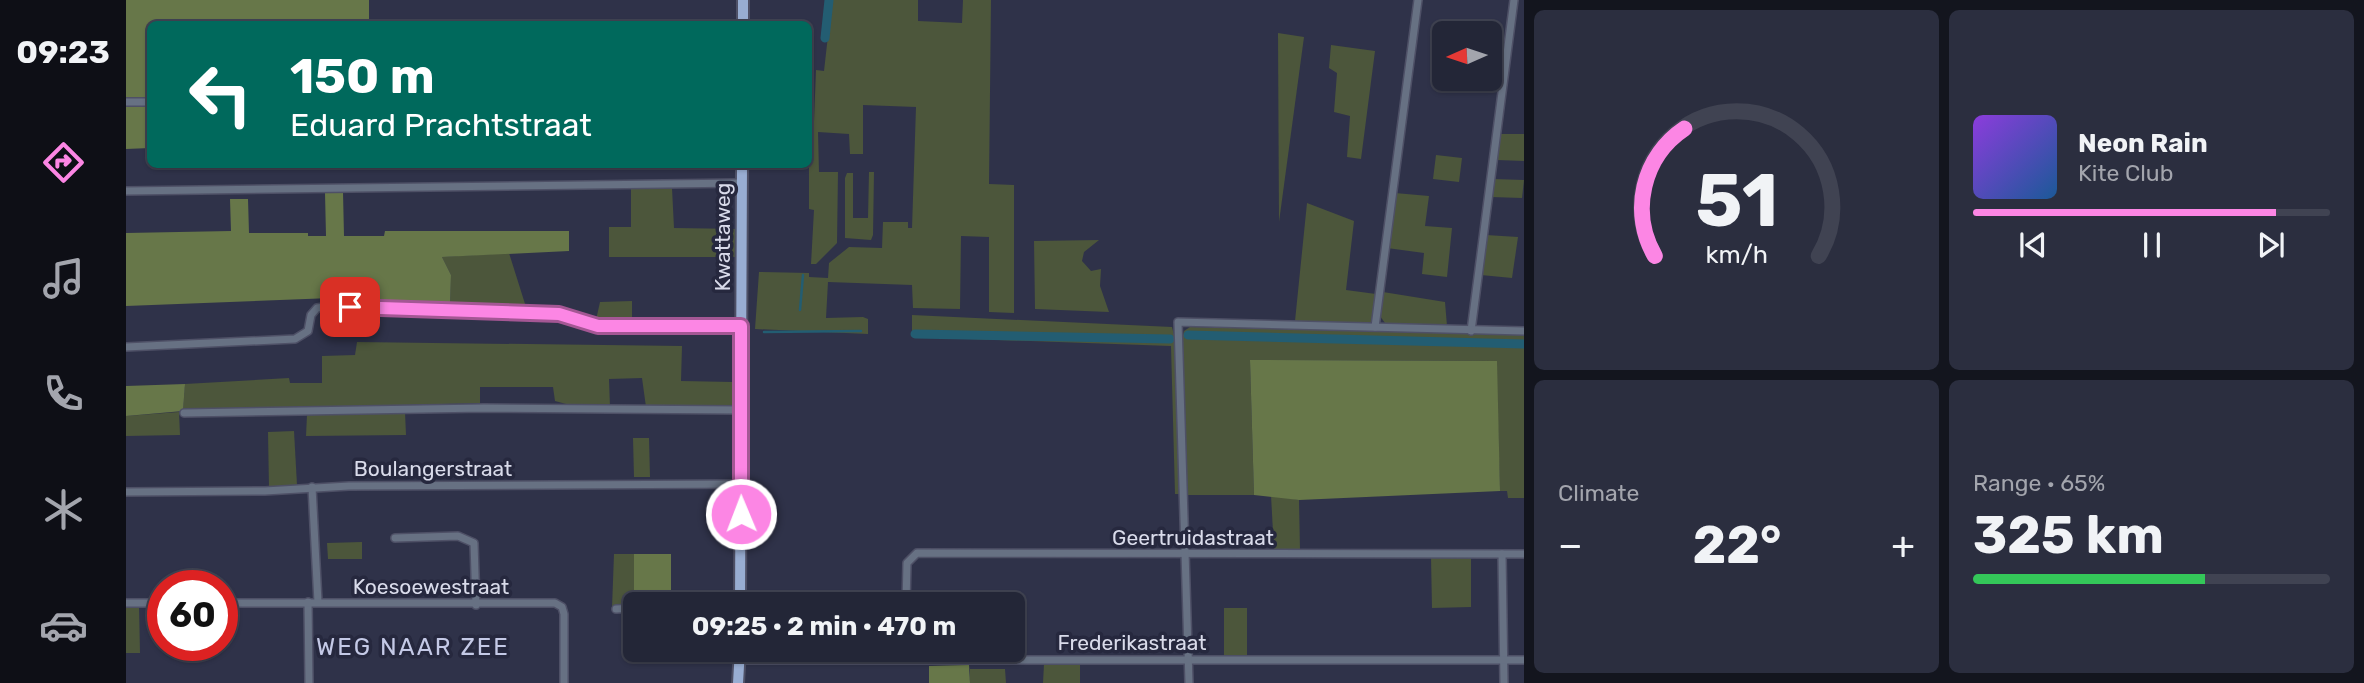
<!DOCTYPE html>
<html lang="en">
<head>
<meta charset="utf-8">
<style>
	:root { --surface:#232637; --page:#2b2e3f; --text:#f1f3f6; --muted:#a3a5ad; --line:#404352; --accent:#fc86e4 }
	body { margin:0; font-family:Rubik,sans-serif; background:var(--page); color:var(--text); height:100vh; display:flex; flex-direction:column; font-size:26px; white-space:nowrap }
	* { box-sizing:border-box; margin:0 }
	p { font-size:23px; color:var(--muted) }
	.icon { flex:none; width:38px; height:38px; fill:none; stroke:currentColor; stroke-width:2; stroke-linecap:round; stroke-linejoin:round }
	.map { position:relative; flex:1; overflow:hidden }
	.panel { display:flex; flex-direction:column; gap:10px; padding:10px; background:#13151e; width:840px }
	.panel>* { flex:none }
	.hud { position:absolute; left:21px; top:21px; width:665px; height:147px; border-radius:10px; box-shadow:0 2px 5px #0004,0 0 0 2px var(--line); background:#00695c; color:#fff; overflow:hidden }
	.needle { width:46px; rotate:267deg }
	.buttons { position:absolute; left:1306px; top:21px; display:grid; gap:14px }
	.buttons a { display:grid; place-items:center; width:70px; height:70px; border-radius:10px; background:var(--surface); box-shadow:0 2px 5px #0004,0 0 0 2px var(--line); font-size:35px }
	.speed { position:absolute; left:21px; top:570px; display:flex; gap:14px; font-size:35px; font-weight:700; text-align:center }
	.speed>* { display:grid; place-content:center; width:91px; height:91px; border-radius:50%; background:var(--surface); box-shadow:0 2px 5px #0004,0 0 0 2px var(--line); line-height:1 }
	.speed .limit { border:10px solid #d22; background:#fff; color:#111 }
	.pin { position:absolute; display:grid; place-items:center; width:60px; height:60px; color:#fff; margin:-30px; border-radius:14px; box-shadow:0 4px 10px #0006 }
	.me { position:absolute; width:77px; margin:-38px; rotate:359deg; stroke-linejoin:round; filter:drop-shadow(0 0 5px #0008) }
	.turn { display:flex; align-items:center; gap:24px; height:147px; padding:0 28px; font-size:32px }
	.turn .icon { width:91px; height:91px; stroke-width:2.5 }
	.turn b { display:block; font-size:49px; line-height:60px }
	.big { font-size:52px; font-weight:700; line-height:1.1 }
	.panel .tile { flex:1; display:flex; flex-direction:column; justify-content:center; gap:10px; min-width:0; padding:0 24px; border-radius:10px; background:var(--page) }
	.panel .dial { align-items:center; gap:0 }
	.dial svg { height:182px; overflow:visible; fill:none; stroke:var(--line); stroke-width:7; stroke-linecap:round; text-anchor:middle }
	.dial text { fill:var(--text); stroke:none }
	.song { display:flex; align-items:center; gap:21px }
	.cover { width:84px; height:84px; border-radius:10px; background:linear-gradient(135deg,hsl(270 70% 55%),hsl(210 70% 35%)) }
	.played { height:7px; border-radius:4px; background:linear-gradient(90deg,var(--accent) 85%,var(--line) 85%) }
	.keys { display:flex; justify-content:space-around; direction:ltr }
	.heat { display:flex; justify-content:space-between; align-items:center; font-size:38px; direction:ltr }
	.charge { height:10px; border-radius:5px; background:linear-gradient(90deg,#34c759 65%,var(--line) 0) }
	.panel .tiles { flex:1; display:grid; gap:10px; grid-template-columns:repeat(2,1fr) }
	.trip { position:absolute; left:497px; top:592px; width:402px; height:70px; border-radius:10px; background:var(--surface); box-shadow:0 2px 5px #0004,0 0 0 2px var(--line); font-weight:700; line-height:70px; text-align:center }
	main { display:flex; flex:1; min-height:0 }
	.tab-bar { display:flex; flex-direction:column; width:126px; justify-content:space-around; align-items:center; background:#0e0f16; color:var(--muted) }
	.tab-bar .icon { width:49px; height:49px }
	.tab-bar .active { color:var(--accent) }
	.tab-bar b { font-size:32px; color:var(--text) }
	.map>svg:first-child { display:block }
	.green { fill:#4c563b }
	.forest { fill:#677749 }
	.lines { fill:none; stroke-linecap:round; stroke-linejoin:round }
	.stream { stroke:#235d72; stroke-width:2.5 }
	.canal { stroke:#235d72; stroke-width:9 }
	.minor-casing { stroke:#4e5066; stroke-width:10 }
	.primary-casing { stroke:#4e5066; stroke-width:14 }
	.minor { stroke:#677183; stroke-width:7 }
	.primary { stroke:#98add2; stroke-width:10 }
	.route-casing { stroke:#a45794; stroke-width:18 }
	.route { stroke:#fc86e4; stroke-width:12 }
	.labels { text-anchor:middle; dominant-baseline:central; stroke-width:7; stroke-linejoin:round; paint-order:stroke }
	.street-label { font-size:21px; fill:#d9dbea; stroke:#26283e }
	.quarter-label { font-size:24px; letter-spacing:2px; fill:#c4c9e6; stroke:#26283e }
</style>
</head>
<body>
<main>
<nav class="tab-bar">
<b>09:23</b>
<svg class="icon active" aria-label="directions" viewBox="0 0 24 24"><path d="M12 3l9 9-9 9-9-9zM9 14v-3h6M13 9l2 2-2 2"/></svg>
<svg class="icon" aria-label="music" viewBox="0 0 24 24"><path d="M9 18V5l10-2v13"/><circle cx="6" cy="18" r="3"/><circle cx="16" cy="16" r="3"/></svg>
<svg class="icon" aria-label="phone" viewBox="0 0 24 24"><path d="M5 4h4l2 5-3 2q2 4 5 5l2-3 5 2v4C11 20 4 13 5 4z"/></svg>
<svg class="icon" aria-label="climate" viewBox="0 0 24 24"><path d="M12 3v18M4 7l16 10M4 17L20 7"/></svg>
<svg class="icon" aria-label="car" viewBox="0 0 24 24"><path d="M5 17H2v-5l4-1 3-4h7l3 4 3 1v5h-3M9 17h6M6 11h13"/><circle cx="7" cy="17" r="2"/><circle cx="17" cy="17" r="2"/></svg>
</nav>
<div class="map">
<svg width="1398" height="683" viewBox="0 0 1398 683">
	<rect width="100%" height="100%" fill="#2f3249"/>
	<g class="green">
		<path d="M 706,0 L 792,0 L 792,21 L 836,23 L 837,0 L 865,0 L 863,184 L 888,185 L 888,313 L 863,312 L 863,237 L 835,236 L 834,309 L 787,308 L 786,285 L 702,282 L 700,318 L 737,317 L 742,319 L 742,334 L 629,329 L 633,272 L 683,273 L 683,277 L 702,278 L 703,263 L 723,247 L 756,248 L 757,222 L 782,222 L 782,228 L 786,228 L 790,107 L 737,105 L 737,154 L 724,154 L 723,134 L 692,132 L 693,172 L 712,172 L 711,243 L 690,264 L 685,264 L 688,210 L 683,209 L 683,122 L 688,121 L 690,70 L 698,71 Z"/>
		<path d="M 1152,33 L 1178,37 L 1153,222 Z"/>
		<path d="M 1205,45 L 1249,51 L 1235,159 L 1221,157 L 1224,116 L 1208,112 L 1211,73 L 1203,68 Z"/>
		<path d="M 1375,134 L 1398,134 L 1398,161 L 1371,160 Z"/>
		<path d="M 1310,155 L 1336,158 L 1333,182 L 1307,179 Z"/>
		<path d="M 743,172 L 748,172 L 747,235 L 745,240 L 719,238 L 719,178 L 721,173 L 727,173 L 727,218 L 742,218 Z"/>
		<path d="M 1367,179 L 1398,180 L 1396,198 L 1365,197 Z"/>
		<path d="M 546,188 L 548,228 L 614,229 L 611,257 L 483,257 L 483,227 L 505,227 L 505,189 Z"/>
		<path d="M 1269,193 L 1303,196 L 1299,226 L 1326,228 L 1321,277 L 1296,274 L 1298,253 L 1261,248 Z"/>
		<path d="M 1181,203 L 1228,221 L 1220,290 L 1250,294 L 1246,323 L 1169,321 Z"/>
		<path d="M 1360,235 L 1392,237 L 1386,278 L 1355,275 Z"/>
		<path d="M 973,240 L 958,252 L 956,261 L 965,271 L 975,269 L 974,286 L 983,312 L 909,309 L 908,241 Z"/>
		<path d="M 383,253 L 400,307 L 324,307 L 325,275 L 316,257 Z"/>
		<path d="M 1257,292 L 1319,302 L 1321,326 L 1259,323 L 1254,316 Z"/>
		<path d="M 506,301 L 506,321 L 470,320 L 474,302 Z"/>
		<path d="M 786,315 L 1046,327 L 1050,343 L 1055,494 L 1049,494 L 1045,346 L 786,337 Z"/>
		<path d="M 1064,327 L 1398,335 L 1398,498 L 1382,498 L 1381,491 L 1374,491 L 1370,361 L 1124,360 L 1128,495 L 1061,495 L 1056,339 L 1058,331 Z"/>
		<path d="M 231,342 L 556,346 L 555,381 L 607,382 L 608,408 L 520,407 L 516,378 L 483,379 L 484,407 L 451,407 L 429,401 L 427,387 L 354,387 L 354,403 L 57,411 L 59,384 L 163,378 L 164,383 L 196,383 L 196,356 L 229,355 Z"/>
		<path d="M 53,412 L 54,435 L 0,436 L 0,416 Z"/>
		<path d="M 279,412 L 280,435 L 180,436 L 181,415 Z"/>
		<path d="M 168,431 L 171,485 L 143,488 L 142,432 Z"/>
		<path d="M 507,438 L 523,438 L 524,477 L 508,477 Z"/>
		<path d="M 1145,495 L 1173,500 L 1174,550 L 1148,551 Z"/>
		<path d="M 236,542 L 236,559 L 202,559 L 201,543 Z"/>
		<path d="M 488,554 L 508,554 L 508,607 L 486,608 Z"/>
		<path d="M 1305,557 L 1345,557 L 1345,607 L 1306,608 Z"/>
		<path d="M 13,605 L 14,653 L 0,653 L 0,606 Z"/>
		<path d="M 1098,608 L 1121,608 L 1121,656 L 1098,657 Z"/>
		<path d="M 918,664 L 954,664 L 954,683 L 917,683 Z"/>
		<path d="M 844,669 L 879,669 L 880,683 L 844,683 Z"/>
	</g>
	<g class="forest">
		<path d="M 0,0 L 243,0 L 243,24 L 24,24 L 24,148 L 0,149 Z"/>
		<path d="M 217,192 L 218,236 L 258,236 L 259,231 L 443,231 L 443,251 L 316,257 L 325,275 L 324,307 L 206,298 L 0,306 L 0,233 L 105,231 L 104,199 L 122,199 L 123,233 L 182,233 L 182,236 L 200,236 L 199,193 Z"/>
		<path d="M 1124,360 L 1371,361 L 1374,491 L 1173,500 L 1128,495 Z"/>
		<path d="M 59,384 L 57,411 L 0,416 L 0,386 Z"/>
		<path d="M 508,554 L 545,554 L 545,599 L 538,604 L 509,604 L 508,607 Z"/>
		<path d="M 843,665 L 844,683 L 803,683 L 803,666 Z"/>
	</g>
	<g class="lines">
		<g class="stream">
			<path d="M 674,310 L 677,275"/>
			<path d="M 638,332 L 735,331"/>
		</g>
		<g class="canal">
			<path d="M 699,38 L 703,0"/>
			<path d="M 789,334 L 1044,339"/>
			<path d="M 1062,335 L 1398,344"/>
		</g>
		<g class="minor-casing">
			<g id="minor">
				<path d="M 0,102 L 24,102"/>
				<path d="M 0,191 L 616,183"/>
				<path d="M 1249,327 L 1292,0"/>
				<path d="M 1345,331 L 1388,0"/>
				<path d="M 0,347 L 169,339 L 182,331 L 185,315 L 191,308 L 205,306 L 433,314 L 472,326 L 615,325"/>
				<path d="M 58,413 L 358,408 L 616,410"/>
				<path d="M 186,487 L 192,602"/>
				<path d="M 0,492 L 139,491 L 223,486 L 615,484"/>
				<path d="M 269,538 L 332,536 L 348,543 L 350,605"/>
				<path d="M 1376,554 L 1378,683"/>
				<path d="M 182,602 L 183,683"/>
				<path d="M 0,603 L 37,603"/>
				<path d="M 96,603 L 429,603 L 436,607 L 438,614 L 438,683"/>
				<path d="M 780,604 L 781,563 L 791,553 L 1398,554"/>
				<path d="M 490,609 L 509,608"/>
				<path d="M 614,660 L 1398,660"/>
				<path d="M 1063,683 L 1052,322 L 1398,331"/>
			</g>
		</g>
		<g class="primary-casing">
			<g id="primary">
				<path d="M 617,24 L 617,0"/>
				<path d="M 614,604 L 616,164"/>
				<path d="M 612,683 L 614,649"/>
			</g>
		</g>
		<use href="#minor" class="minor"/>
		<use href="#primary" class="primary"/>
	</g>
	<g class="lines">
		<g class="route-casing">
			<path id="route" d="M 224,307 L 433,314 L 472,326 L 615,326 L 615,514"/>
		</g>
		<use href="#route" class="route"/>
	</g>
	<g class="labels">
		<g class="street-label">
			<text transform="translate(596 237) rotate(-90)">Kwattaweg</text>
			<text x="307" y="468">Boulangerstraat</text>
			<text x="1067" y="537">Geertruidastraat</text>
			<text x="305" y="586">Koesoewestraat</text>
			<text x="1006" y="642">Frederikastraat</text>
		</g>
		<g class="quarter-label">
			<text x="287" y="647">WEG NAAR ZEE</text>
		</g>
	</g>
</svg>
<div class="buttons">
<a><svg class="needle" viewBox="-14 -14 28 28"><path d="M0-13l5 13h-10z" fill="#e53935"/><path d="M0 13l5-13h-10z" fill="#a3a5ad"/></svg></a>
</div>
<div class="speed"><div class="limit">60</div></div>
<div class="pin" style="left:224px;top:307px;background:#d93025"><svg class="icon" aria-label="arrive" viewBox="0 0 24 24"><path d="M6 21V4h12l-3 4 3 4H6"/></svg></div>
<svg class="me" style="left:615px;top:514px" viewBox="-20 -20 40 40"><circle r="17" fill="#fc86e4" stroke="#fff" stroke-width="3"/><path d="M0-11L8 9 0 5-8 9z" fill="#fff"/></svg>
<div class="trip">09:25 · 2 min · 470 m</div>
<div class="hud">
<div class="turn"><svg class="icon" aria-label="left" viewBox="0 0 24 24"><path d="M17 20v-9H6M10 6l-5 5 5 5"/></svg><div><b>150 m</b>Eduard Prachtstraat</div></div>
</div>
</div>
<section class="panel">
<div class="tiles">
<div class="tile dial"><svg viewBox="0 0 100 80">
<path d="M14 69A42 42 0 1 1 86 69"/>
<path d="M14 69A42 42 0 0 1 27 13" stroke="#fc86e4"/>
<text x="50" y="56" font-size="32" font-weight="700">51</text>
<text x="50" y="72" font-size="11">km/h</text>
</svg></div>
<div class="tile">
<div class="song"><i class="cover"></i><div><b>Neon Rain</b><p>Kite Club</p></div></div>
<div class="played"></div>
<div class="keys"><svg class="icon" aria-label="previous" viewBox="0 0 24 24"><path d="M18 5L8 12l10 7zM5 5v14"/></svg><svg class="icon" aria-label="pause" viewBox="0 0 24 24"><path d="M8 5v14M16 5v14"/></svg><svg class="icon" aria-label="next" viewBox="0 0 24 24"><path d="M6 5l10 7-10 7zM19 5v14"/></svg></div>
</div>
<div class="tile"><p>Climate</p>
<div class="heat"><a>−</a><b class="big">22°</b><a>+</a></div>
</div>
<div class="tile"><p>Range · 65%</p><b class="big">325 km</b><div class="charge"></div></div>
</div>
</section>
</main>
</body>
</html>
